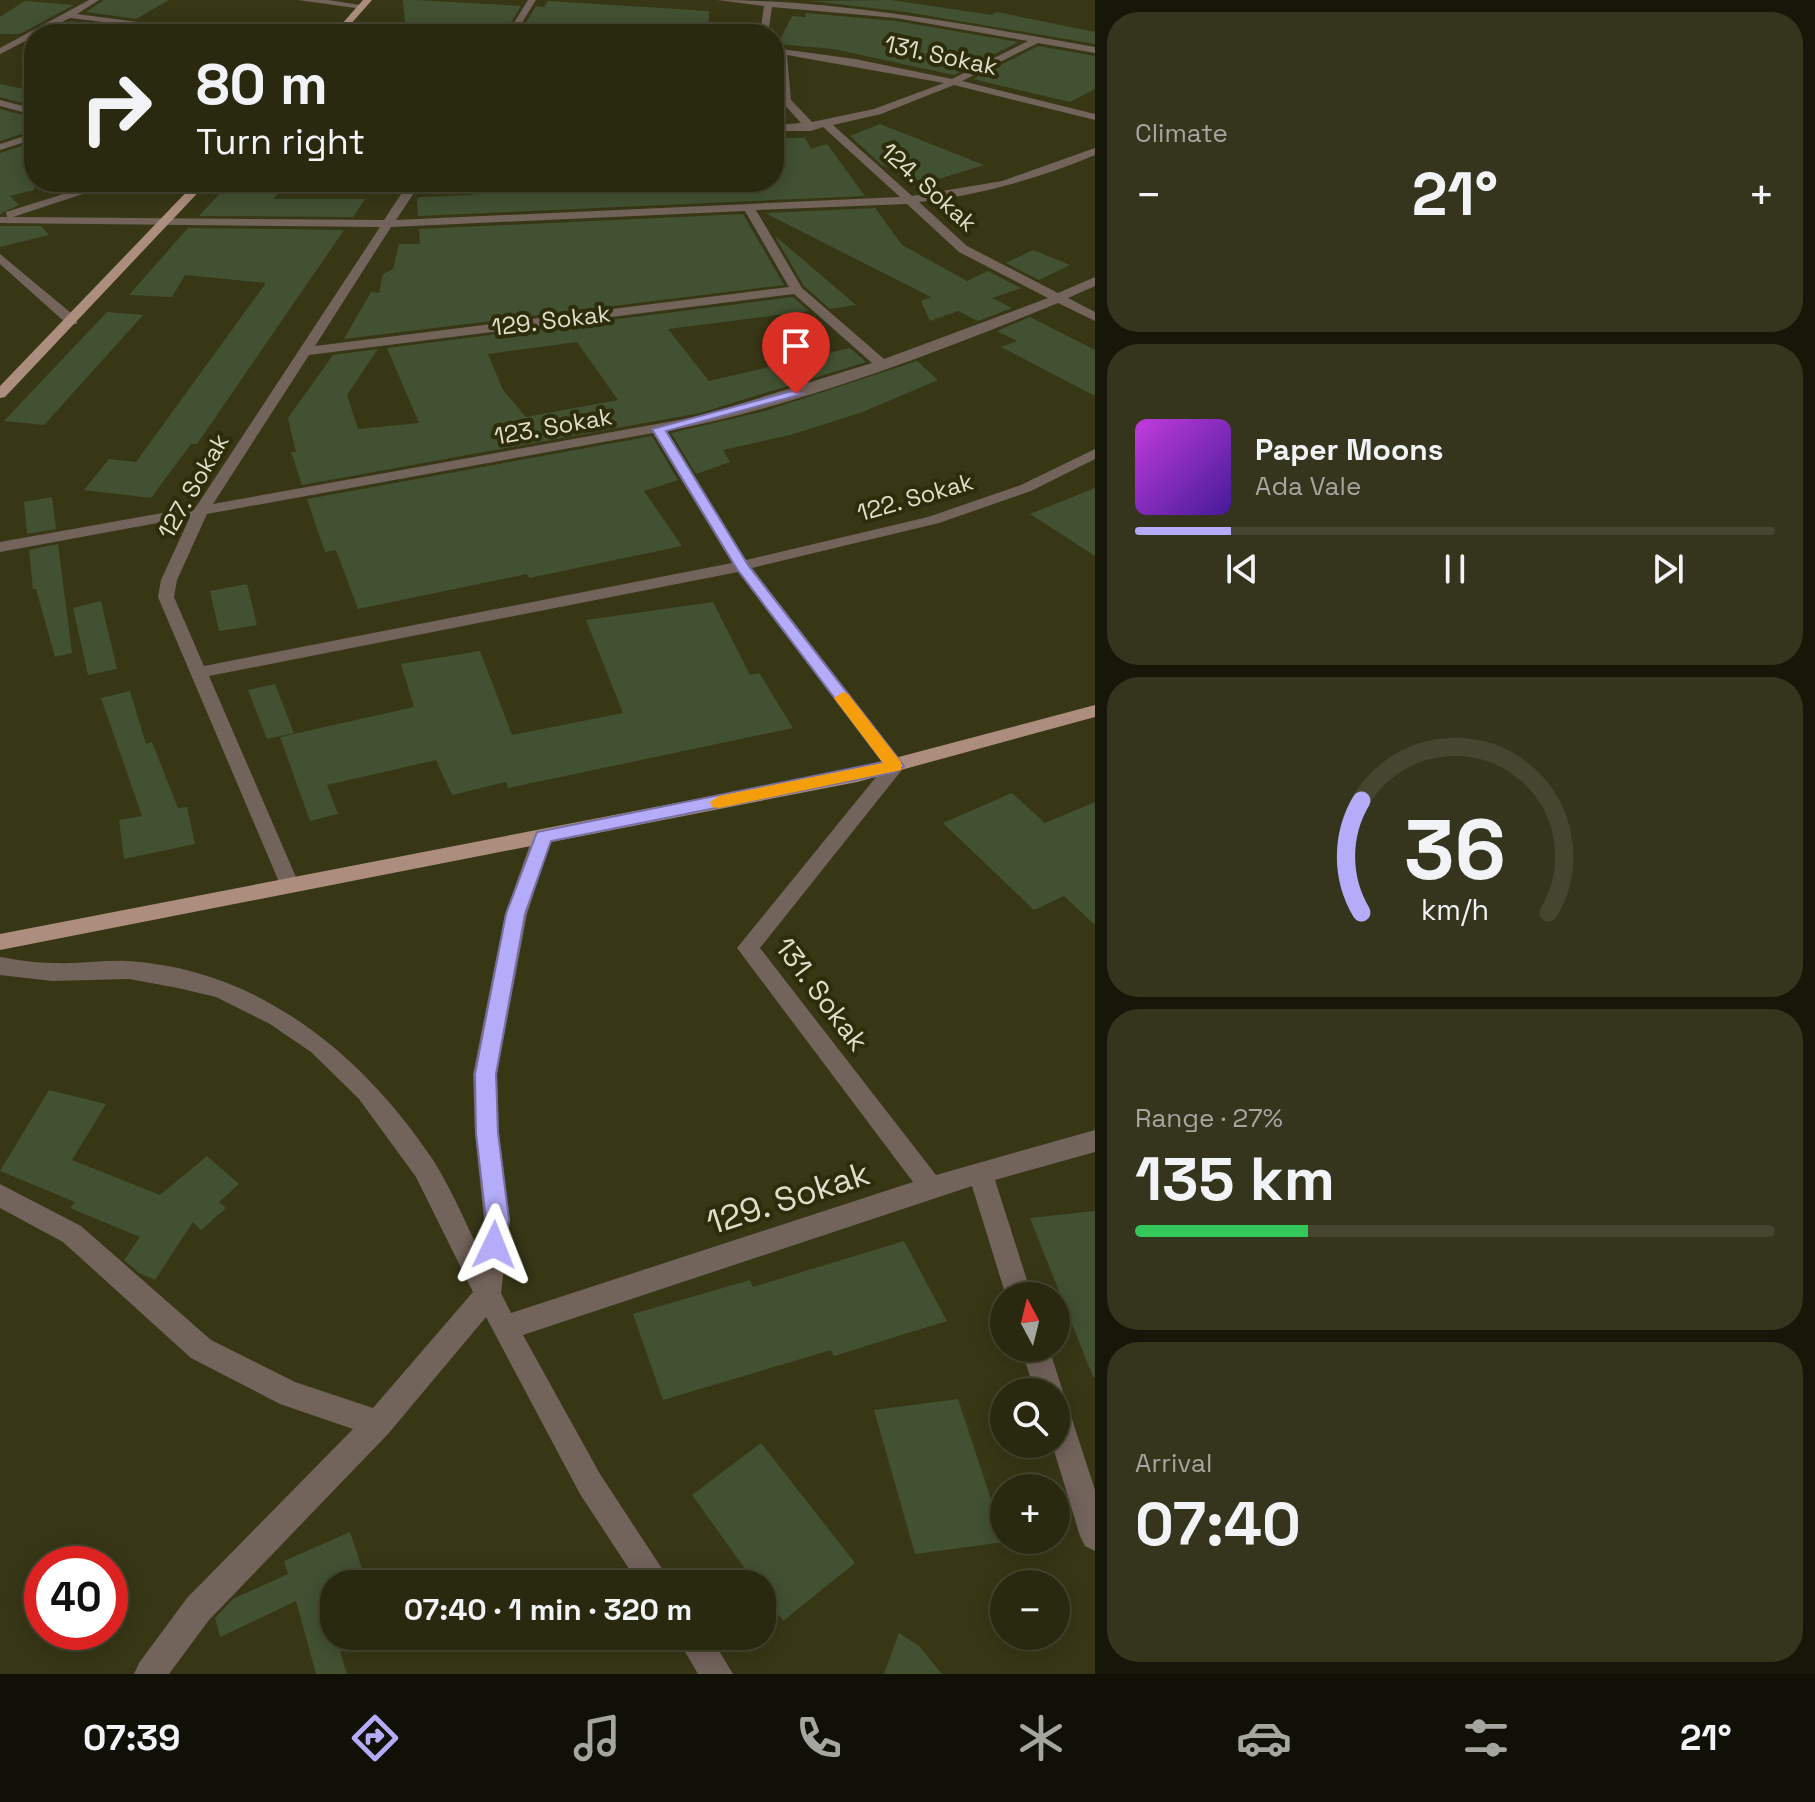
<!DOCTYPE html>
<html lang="en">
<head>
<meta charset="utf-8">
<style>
	:root { --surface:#292910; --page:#35351e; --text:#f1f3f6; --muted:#a5a69f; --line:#454530; --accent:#b5acf9 }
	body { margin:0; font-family:"Space Grotesk",sans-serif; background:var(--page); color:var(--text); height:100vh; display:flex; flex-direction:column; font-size:30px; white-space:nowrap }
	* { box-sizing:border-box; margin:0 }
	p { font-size:26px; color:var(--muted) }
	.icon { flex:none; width:44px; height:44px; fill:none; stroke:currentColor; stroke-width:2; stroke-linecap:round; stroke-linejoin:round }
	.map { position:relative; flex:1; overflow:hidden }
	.drawer { display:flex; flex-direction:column; gap:12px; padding:12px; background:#171709; width:720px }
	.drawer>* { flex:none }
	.top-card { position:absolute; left:24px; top:24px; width:760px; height:168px; border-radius:32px; box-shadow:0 4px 20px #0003,0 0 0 2px var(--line); background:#292910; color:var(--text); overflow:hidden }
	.needle { width:52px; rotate:353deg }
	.fabs { position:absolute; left:990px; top:1282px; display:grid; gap:16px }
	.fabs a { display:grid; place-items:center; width:80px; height:80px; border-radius:50%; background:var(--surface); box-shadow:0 4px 20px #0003,0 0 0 2px var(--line); font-size:40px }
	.speed { position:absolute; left:24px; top:1546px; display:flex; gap:16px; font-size:40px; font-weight:700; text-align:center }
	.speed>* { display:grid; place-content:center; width:104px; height:104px; border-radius:50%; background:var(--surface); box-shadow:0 4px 20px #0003,0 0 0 2px var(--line); line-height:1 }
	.speed .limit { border:12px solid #d22; background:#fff; color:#111 }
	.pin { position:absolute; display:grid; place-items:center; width:68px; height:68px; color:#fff; margin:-82px -34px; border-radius:50% 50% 50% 0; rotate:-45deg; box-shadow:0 0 8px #0007 }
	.pin .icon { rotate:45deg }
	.me { position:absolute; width:88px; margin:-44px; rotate:2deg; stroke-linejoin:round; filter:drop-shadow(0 0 6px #0008) }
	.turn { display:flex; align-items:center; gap:28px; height:168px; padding:0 40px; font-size:36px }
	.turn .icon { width:104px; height:104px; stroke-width:2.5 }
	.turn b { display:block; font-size:56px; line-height:68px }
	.big { font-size:60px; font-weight:800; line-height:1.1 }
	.drawer .widget { flex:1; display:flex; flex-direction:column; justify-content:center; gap:12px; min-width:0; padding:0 28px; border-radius:32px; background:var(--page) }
	.drawer .dial { align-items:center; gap:0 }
	.dial svg { height:208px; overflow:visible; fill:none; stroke:var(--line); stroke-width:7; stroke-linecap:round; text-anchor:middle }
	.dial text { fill:var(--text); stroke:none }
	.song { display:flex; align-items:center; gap:24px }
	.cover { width:96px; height:96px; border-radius:12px; background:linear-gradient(135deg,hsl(290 70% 55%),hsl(260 70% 35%)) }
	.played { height:8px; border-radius:4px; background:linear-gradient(90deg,var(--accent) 15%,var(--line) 15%) }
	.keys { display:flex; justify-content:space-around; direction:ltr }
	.heat { display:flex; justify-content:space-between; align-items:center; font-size:44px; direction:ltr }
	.charge { height:12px; border-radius:6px; background:linear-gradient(90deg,#34c759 27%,var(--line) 0) }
	.trip { position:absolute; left:320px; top:1570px; width:456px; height:80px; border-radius:32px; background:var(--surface); box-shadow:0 4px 20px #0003,0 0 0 2px var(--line); font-weight:800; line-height:80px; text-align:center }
	.dock { display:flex; height:128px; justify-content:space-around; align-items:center; background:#101006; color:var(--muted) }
	.dock .icon { width:56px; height:56px }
	.dock .on { color:var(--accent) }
	.dock b { font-size:36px; color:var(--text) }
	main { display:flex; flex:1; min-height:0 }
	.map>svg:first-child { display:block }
	.building { fill:#425132; fill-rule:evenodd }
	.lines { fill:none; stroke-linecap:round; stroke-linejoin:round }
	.minor { fill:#72635b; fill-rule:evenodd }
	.major { fill:#ad8e7e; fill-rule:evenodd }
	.route { fill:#b5acf9; stroke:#7670a2; stroke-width:2 }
	.slow { fill:#f59e0b }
	.labels { text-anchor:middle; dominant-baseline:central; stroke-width:8; stroke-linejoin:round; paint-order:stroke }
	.far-street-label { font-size:24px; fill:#dedecb; stroke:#2d2d0b }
	.street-label { font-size:28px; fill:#dedecb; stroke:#2d2d0b }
	.near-street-label { font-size:34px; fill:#dedecb; stroke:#2d2d0b }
</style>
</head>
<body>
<main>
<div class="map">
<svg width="1095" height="1674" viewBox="0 0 1095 1674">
	<rect width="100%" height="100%" fill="#373716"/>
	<g class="building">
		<path d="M 104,0 L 169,0 L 136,19 L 86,12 Z"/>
		<path d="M 403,0 L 416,0 L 521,6 L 504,34 L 406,34 Z"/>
		<path d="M 891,0 L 992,15 L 997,12 L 1095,32 L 1095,44 L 906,12 L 812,1 Z"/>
		<path d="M 25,1 L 74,5 L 20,34 L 0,34 L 0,17 Z"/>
		<path d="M 548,1 L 709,11 L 708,34 L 519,34 L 536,6 L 544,7 Z"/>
		<path d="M 806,13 L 896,21 L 1018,42 L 954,75 L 833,49 L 778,44 L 792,16 L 805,17 Z"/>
		<path d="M 71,21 L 122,27 L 110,34 L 45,34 Z"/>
		<path d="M 1038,46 L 1095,56 L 1095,89 L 1070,102 L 973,79 Z"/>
		<path d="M 0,84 L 34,91 L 34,106 L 0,97 Z"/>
		<path d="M 0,109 L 34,118 L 34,130 L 0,141 Z"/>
		<path d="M 880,124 L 984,165 L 926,183 L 882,165 L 850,136 Z"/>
		<path d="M 774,138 L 805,138 L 811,149 L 827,144 L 865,196 L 418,216 L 417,199 L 420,197 L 473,195 L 471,182 L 498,182 L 499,188 L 600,182 L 774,182 Z"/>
		<path d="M 34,142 L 34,190 L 10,196 L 19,205 L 0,214 L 0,153 Z"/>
		<path d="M 230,182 L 285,186 L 273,199 L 365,199 L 353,217 L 199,216 Z"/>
		<path d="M 875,208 L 902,245 L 967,281 L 988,271 L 1021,288 L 992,298 L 1012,308 L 978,321 L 958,311 L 930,321 L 921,301 L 931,297 L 765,213 Z"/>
		<path d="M 743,214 L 784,285 L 344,339 L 371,292 L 379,293 L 383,274 L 393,269 L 399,244 L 420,244 L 419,229 Z"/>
		<path d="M 0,226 L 41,226 L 49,235 L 0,247 Z"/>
		<path d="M 188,228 L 344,230 L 197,444 L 191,444 L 151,498 L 84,490 L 109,459 L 136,462 L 266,283 L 185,275 L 172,297 L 129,295 Z"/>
		<path d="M 774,235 L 856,305 L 830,309 L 804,286 Z"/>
		<path d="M 1033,250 L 1070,265 L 1039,280 L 1006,263 Z"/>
		<path d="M 793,297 L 809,311 L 668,329 L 709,381 L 850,348 L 866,362 L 700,413 L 302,485 L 291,452 L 296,452 L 288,418 L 333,355 L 378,349 L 347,395 L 358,429 L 419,423 L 387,348 ZM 577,342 L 618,400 L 526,417 L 503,390 L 488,354 Z"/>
		<path d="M 107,312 L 143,315 L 44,425 L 4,421 Z"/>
		<path d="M 1030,317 L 1095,350 L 1095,396 L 1001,347 L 1017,341 L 997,331 Z"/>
		<path d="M 917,361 L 938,380 L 860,413 L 790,435 L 723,450 L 730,462 L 696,474 L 671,433 L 765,411 Z"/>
		<path d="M 652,436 L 678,480 L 644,491 L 682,546 L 529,578 L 527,574 L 358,609 L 336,550 L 325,552 L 307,499 Z"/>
		<path d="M 1095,488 L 1095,556 L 1030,514 Z"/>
		<path d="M 52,497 L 56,529 L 27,534 L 24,502 Z"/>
		<path d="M 58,544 L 72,653 L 55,657 L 36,589 L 33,589 L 29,550 Z"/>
		<path d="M 247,584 L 257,625 L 219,631 L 210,591 Z"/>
		<path d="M 101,601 L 117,669 L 88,675 L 73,608 Z"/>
		<path d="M 713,602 L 750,675 L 759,673 L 793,728 L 508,788 L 506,782 L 452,795 L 436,760 L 327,785 L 338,814 L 310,821 L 280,737 L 414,707 L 401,664 L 480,651 L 512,735 L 623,713 L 586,620 Z"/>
		<path d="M 275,684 L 294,733 L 267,739 L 248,690 Z"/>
		<path d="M 130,691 L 146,744 L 152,742 L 178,808 L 187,807 L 195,844 L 124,859 L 119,820 L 142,816 L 101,698 Z"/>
		<path d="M 1012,793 L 1045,823 L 1095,802 L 1095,925 L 1064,896 L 1034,910 L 943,823 Z"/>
		<path d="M 49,1090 L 106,1104 L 72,1160 L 160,1195 L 207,1156 L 239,1184 L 219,1202 L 226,1208 L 201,1230 L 193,1222 L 155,1280 L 139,1273 L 124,1260 L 140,1237 L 70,1208 L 75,1202 L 0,1171 Z"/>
		<path d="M 1095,1211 L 1095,1377 L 1093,1377 L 1030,1218 Z"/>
		<path d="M 904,1241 L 947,1321 L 834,1356 L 831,1350 L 663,1400 L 633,1314 L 750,1280 L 753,1287 Z"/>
		<path d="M 958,1399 L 1005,1542 L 915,1554 L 874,1410 Z"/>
		<path d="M 761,1443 L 855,1563 L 783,1621 L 762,1592 L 762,1584 L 756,1584 L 692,1495 Z"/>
		<path d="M 350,1532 L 367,1584 L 334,1584 L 334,1636 L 373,1636 L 340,1652 L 347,1674 L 316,1674 L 296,1601 L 220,1637 L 215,1618 L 233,1599 L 288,1574 L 284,1561 Z"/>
		<path d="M 899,1633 L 919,1646 L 942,1674 L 884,1674 Z"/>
	</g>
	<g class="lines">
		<g class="minor">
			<path d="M 89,0 L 99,0 L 77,14 L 229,34 L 202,34 L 70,18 L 0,54 L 0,48 Z"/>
			<path d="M 298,0 L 328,0 L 367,6 L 363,9 Z"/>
			<path d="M 528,0 L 536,0 L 515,34 L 507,34 Z"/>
			<path d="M 717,0 C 840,0 970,25 1095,47 L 1095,53 L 1038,43 L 962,81 L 1095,114 L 1095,120 L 954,85 L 881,114 L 833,125 L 912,196 L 1002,181 L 1095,148 L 1095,155 C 1038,179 980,195 919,202 L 967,246 L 1058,293 L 1095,277 L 1095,286 L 1068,298 L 1095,312 L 1095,321 L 1058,303 C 938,352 793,408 666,431 L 746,560 L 928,517 L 1021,485 L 1095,449 L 1095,459 L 1031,491 L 939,523 L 752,568 L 905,766 L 760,948 L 936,1175 L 1095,1130 L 1095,1152 L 995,1180 L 1032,1296 L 1006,1296 L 972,1186 L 523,1335 L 600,1474 L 672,1584 L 639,1584 L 580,1494 L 486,1317 L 388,1434 L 209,1620 L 169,1674 L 134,1674 L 139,1663 L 187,1598 L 353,1429 L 280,1404 L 191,1358 L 63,1242 L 0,1208 L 0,1184 L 81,1226 L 211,1340 L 295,1382 L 373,1408 L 473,1292 L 416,1177 L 359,1099 L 311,1052 L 270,1024 L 216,997 L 178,988 L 129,979 L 52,981 L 0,975 L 0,957 C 18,960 36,963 55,963 C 79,964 103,960 128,961 C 259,969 363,1055 433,1160 C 451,1188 465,1222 480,1252 L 484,1220 L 475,1133 L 473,1074 L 505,914 L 533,836 L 543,829 L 550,831 L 553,836 L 527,914 L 497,1074 L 499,1133 L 510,1220 L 501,1293 L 511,1313 L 913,1182 L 737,948 L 885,766 L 738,572 L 209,676 L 299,884 L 296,889 L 282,889 L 158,597 L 161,580 L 190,517 L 0,552 L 0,542 L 196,507 L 380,227 L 0,223 L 0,217 L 7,217 L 6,212 L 102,182 L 119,182 L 13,217 L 384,220 L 409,182 L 421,182 L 396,220 L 900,197 L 823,127 L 811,131 L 774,131 L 774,125 L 801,123 L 781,101 L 778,54 L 774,54 L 774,48 L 855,59 L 952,79 L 1028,41 L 896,18 L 772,7 L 768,34 L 760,34 L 764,6 ZM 787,55 L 944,83 L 874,109 L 812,122 L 791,100 ZM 907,204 L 959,252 L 1048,298 L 884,359 L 802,288 L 756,210 ZM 745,211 L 789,287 L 315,346 L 391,227 ZM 794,294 L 872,363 L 701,416 L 213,504 L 309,355 ZM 653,433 L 732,563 L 204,666 L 174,597 L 177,580 L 207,514 Z"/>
			<path d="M 0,100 L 34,109 L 34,115 L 0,106 Z"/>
			<path d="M 34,133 L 34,139 L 0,150 L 0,144 Z"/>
			<path d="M 0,254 L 77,318 L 77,324 L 67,324 L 0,264 Z"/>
			<path d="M 1021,1348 L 1049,1348 L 1063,1392 L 1059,1400 L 1066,1403 L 1070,1413 L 1095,1490 L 1095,1551 L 1085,1546 L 1080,1536 L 1052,1444 L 1056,1444 L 1056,1392 L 1035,1392 Z"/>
			<path d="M 676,1636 L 710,1636 L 733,1674 L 698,1674 Z"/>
		</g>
		<g class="major">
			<path d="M 363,0 L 372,0 L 342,34 L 333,34 Z"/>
			<path d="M 196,182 L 208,182 L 5,397 L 0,398 L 0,386 Z"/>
			<path d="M 1095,705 L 1095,717 L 857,782 L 0,950 L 0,934 L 857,768 Z"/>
		</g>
	</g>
	<path class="route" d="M 792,391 L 803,394 L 666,431 L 748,565 L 904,766 L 895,772 L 551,841 L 525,914 L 496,1074 L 498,1133 L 509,1220 L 502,1253 L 494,1256 L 486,1253 L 483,1245 L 486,1220 L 476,1133 L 475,1074 L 506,914 L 537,832 L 883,762 L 737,569 L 652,429 Z"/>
	<path class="slow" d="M 843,692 L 848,694 L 901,762 L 901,770 L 719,808 L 712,807 L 710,802 L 719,796 L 883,763 L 834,698 Z"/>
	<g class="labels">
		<g class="far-street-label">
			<text transform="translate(941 55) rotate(12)">131. Sokak</text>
			<text transform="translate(929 187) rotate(42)">124. Sokak</text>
			<text transform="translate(551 320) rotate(-7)">129. Sokak</text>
			<text transform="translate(553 426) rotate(-10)">123. Sokak</text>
			<text transform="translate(193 486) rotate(-60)">127. Sokak</text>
			<text transform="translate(915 497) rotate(-16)">122. Sokak</text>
		</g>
		<g class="street-label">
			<text transform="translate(822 994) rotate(53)">131. Sokak</text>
		</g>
		<g class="near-street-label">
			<text transform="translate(788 1198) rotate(-18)">129. Sokak</text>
		</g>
	</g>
</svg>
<div class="fabs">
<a><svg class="needle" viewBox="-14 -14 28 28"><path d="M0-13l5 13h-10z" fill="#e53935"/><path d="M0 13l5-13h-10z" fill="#a5a69f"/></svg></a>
<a><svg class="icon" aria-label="search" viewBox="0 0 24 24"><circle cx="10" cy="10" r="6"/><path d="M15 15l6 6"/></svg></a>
<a>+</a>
<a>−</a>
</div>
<div class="speed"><div class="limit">40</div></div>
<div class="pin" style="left:796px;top:394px;background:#d93025"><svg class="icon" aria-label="arrive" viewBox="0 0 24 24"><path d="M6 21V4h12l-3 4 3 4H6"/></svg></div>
<svg class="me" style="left:494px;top:1245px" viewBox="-20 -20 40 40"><path d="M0-17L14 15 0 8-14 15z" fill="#b5acf9" stroke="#fff" stroke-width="4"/></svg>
<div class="trip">07:40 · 1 min · 320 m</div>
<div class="top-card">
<div class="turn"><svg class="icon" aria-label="right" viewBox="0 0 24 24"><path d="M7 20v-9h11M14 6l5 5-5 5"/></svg><div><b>80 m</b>Turn right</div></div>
</div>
</div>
<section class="drawer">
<div class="widget"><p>Climate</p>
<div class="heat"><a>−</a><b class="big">21°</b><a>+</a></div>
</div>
<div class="widget">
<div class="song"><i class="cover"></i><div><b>Paper Moons</b><p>Ada Vale</p></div></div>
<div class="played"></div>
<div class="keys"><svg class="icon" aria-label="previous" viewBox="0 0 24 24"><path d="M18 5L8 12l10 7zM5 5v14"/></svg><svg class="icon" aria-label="pause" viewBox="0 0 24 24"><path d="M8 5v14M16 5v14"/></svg><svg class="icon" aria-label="next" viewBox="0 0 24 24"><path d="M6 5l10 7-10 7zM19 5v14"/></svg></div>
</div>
<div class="widget dial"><svg viewBox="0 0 100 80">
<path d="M14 69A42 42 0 1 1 86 69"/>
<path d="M14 69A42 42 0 0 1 14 26" stroke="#b5acf9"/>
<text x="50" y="56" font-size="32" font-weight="700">36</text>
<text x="50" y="72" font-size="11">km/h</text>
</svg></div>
<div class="widget"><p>Range · 27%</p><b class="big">135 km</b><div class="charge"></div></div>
<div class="widget"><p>Arrival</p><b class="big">07:40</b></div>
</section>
</main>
<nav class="dock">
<b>07:39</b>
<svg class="icon on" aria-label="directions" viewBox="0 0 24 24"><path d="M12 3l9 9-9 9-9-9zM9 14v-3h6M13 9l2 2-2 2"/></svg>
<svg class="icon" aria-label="music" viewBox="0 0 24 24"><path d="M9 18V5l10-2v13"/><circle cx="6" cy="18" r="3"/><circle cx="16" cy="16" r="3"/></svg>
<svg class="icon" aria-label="phone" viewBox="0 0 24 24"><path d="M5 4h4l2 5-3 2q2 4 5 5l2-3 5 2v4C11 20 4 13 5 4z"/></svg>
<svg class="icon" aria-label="climate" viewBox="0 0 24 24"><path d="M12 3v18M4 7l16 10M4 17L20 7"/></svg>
<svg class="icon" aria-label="car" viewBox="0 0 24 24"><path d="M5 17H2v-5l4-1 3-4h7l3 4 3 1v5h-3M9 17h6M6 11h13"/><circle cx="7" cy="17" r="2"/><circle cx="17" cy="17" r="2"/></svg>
<svg class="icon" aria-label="filters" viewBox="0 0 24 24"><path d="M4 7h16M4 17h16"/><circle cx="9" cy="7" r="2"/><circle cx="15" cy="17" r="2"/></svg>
<b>21°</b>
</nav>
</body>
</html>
